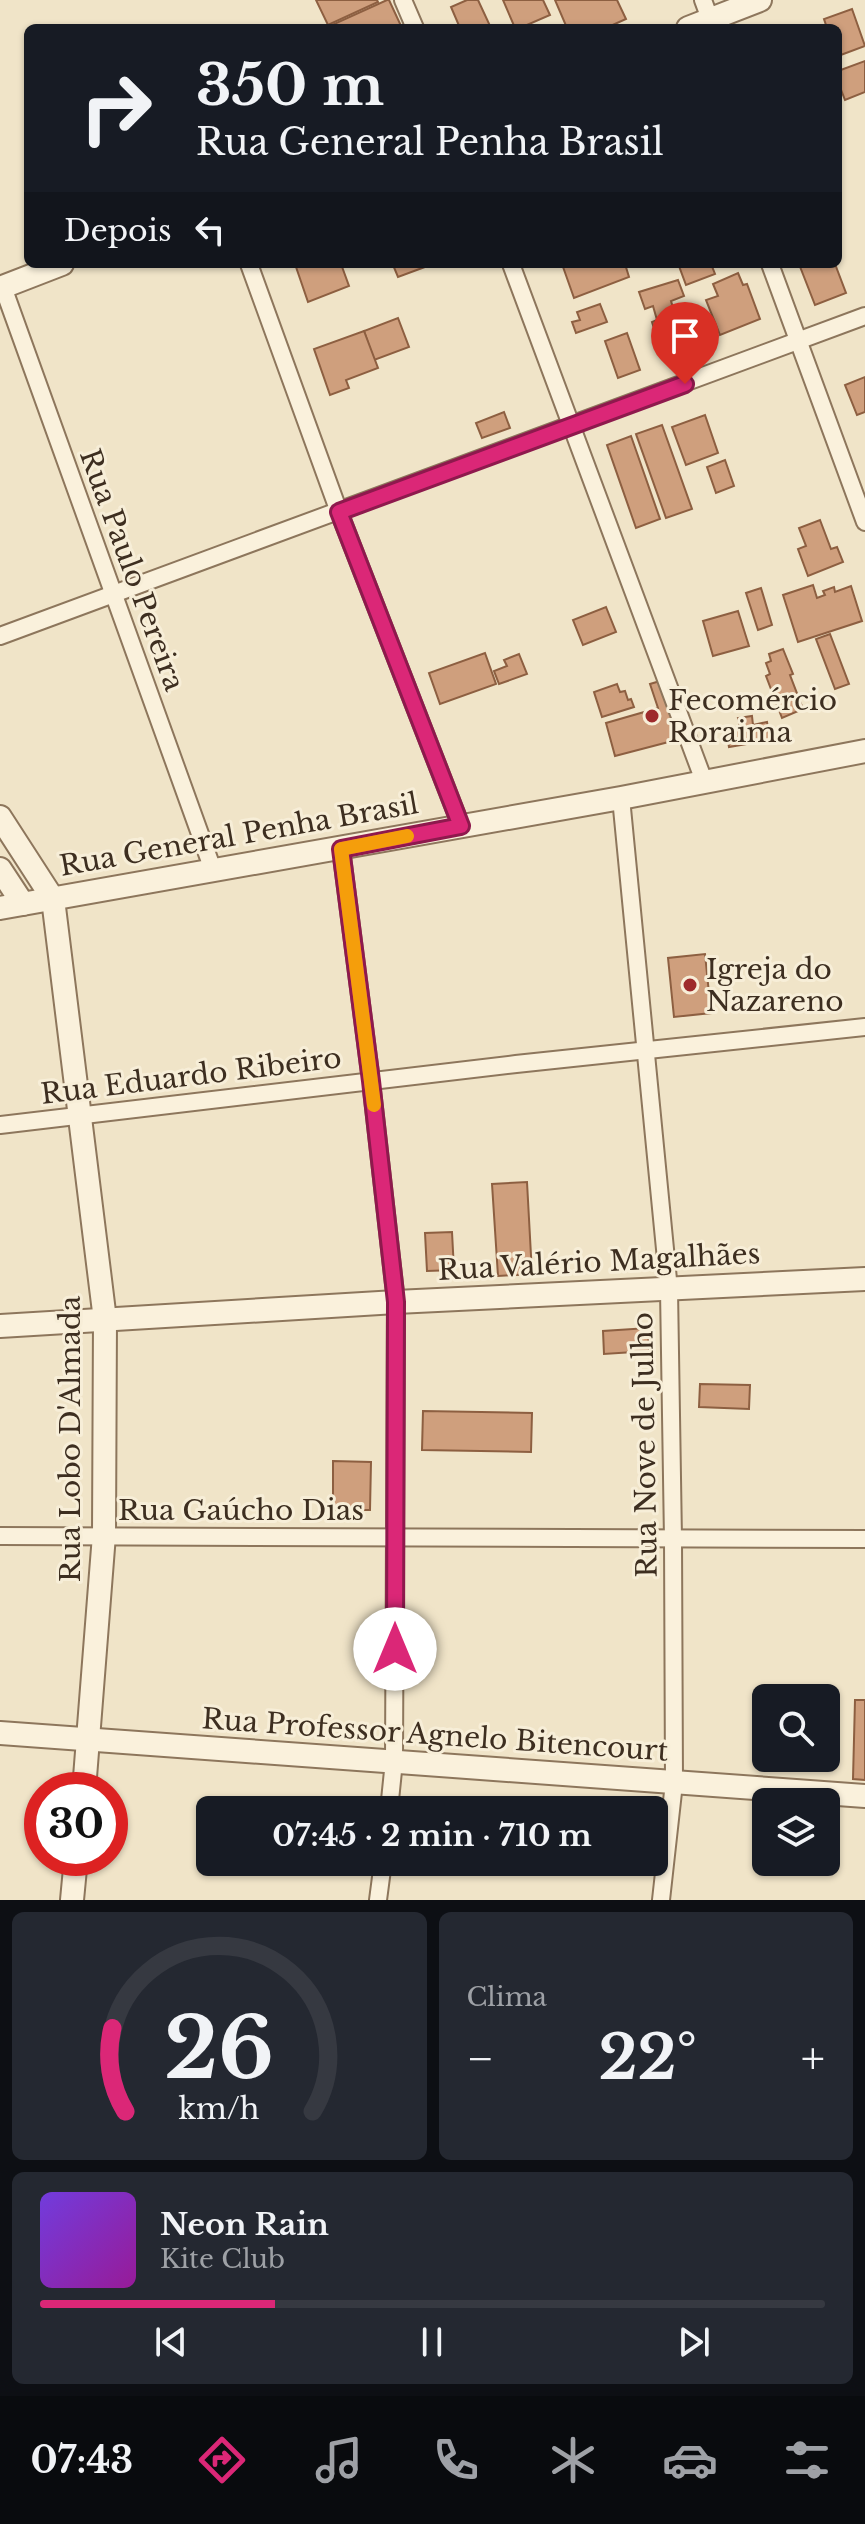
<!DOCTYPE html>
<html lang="pt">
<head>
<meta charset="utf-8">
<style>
	:root { --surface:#171b24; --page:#242831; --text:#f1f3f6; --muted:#9ea1a6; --line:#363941; --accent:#db2777 }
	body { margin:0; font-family:"Libre Baskerville",serif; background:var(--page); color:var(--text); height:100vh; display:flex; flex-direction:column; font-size:30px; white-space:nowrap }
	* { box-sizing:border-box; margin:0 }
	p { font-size:26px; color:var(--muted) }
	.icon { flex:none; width:44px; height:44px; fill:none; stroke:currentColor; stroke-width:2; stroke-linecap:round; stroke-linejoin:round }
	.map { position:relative; height:1900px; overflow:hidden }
	.side { display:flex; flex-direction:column; gap:12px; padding:12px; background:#0d0f14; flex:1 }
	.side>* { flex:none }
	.top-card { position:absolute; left:24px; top:24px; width:818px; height:244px; border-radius:12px; box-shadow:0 2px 6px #0004; background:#171b24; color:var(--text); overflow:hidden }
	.controls { position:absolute; left:752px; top:1684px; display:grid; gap:16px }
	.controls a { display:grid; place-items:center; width:88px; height:88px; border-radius:12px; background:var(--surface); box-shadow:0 2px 6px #0004; font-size:40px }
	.speed { position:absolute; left:24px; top:1772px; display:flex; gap:16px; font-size:40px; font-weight:700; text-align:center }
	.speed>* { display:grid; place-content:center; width:104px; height:104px; border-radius:50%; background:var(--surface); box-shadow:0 2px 6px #0004; line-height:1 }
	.speed .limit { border:12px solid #d22; background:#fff; color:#111 }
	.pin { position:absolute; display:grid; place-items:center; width:68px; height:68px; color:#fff; margin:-82px -34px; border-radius:50% 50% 50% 0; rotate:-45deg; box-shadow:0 0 8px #0007 }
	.pin .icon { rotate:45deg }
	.me { position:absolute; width:88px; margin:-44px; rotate:0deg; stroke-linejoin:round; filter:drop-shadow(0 0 6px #0008) }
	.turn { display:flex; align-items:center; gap:28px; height:168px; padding:0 40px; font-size:36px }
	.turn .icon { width:104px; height:104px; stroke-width:2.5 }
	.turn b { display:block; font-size:56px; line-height:68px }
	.then { display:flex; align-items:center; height:76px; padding:0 40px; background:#0003; gap:16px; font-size:30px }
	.big { font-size:60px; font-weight:700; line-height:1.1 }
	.side .widget { flex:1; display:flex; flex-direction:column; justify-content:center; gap:12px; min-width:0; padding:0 28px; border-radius:12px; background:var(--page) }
	.side .dial { align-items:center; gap:0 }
	.dial svg { height:208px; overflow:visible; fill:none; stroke:var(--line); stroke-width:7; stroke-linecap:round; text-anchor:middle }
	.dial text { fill:var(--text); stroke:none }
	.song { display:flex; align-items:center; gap:24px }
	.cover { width:96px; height:96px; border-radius:12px; background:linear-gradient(135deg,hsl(260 70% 55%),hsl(300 70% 35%)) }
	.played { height:8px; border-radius:4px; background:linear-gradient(90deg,var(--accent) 30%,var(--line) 30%) }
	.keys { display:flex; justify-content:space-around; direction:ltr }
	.heat { display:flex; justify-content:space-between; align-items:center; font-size:44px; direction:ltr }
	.side .tiles { flex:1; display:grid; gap:12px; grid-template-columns:1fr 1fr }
	.widget:last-child { grid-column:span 2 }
	.trip { position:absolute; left:196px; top:1796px; width:472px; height:80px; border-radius:12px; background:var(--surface); box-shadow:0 2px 6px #0004; font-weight:700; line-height:80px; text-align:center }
	.menu { display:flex; height:128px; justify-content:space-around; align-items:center; background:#090b0e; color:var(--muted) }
	.menu .icon { width:56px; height:56px }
	.menu .on { color:var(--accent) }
	.menu b { font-size:36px; color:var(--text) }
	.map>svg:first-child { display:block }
	.building { fill:#cf9f7d; stroke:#8d5f41; stroke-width:2 }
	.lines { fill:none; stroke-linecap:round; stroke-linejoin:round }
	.minor-casing { stroke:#8d765c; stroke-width:20 }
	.tertiary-casing { stroke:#8d765c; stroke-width:26 }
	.minor { stroke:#faf1dc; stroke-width:16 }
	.tertiary { stroke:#faf1dc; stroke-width:22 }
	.route-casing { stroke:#8e194d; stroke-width:20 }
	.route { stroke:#db2777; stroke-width:14 }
	.slow { stroke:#f59e0b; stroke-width:14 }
	.poi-dot { fill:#9e2a2b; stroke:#f7eed8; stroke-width:3 }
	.labels { text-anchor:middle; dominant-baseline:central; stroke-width:6; stroke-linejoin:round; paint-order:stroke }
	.street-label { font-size:28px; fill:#3d2e20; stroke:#f7eed8 }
	.poi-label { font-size:28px; fill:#3d2e20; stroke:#f7eed8; text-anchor:start }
</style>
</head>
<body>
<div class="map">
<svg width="865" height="1900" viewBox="0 0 865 1900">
	<rect width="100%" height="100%" fill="#f0e4c8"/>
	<g class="building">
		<path d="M 316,0 L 377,0 L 378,2 L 328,25 Z"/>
		<path d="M 387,0 L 389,0 L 402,28 L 335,28 L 334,24 Z"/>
		<path d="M 467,0 L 478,0 L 491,28 L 460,28 L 451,7 Z"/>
		<path d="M 503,0 L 543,0 L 550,15 L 520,28 L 515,28 Z"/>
		<path d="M 555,0 L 617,0 L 626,19 L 606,28 L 567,28 Z"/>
		<path d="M 852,9 L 865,46 L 838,56 L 838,28 L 827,28 L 824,19 Z"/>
		<path d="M 865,61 L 865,92 L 845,100 L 838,82 L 838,71 Z"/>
		<path d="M 295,264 L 341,264 L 349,286 L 308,302 Z"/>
		<path d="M 395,264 L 433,264 L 398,277 L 393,265 Z"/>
		<path d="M 562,264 L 625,264 L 629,277 L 574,298 Z"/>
		<path d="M 685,264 L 711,264 L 715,274 L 686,285 L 679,266 Z"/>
		<path d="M 799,264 L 835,264 L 846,293 L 815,305 Z"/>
		<path d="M 738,273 L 743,285 L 747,284 L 760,319 L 720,335 L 706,300 L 718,296 L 713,284 Z"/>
		<path d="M 678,280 L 684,296 L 671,301 L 675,314 L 690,309 L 698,331 L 690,334 L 694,347 L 674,353 L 670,340 L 659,344 L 652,322 L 657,320 L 653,306 L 645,309 L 639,292 Z"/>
		<path d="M 600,304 L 607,322 L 576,333 L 572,322 L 580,320 L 577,312 Z"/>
		<path d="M 398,318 L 409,347 L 374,360 L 364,331 Z"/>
		<path d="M 364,331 L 378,368 L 346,380 L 349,388 L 330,395 L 314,349 Z"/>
		<path d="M 627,333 L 640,370 L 618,378 L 605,341 Z"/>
		<path d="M 865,377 L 865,412 L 857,415 L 845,385 Z"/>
		<path d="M 504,412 L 510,428 L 482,438 L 476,423 Z"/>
		<path d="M 705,415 L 718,453 L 686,465 L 672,427 Z"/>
		<path d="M 662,425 L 692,509 L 666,518 L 636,434 Z"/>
		<path d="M 631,436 L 660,519 L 636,528 L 607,445 Z"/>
		<path d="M 725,460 L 734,486 L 716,493 L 707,467 Z"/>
		<path d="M 820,520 L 831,549 L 837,547 L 843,562 L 808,576 L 798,549 L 806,546 L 799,528 Z"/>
		<path d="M 813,585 L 817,598 L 825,595 L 823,591 L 834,587 L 835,592 L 851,586 L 862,621 L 798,642 L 783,595 Z"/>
		<path d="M 761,588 L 772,625 L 758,630 L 746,593 Z"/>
		<path d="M 606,607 L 616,632 L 583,645 L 573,620 Z"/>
		<path d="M 738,611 L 749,646 L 713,656 L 703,621 Z"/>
		<path d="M 830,634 L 849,684 L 835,689 L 816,639 Z"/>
		<path d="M 783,649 L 793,674 L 790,675 L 803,709 L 782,718 L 766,676 L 770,674 L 766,663 L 771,661 L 769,654 Z"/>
		<path d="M 485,653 L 496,684 L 440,704 L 429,673 Z"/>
		<path d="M 519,654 L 527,674 L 499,684 L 494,671 L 507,666 L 504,660 Z"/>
		<path d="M 660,681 L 680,739 L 615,756 L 606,723 L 658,708 L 650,684 Z"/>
		<path d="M 617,684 L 620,692 L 625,691 L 628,700 L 631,699 L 634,707 L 602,717 L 594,692 Z"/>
		<path d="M 752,716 L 753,725 L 767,722 L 770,740 L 729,747 L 726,729 L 740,727 L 738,718 Z"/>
		<path d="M 705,954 L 711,1013 L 674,1017 L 668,958 Z"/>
		<path d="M 527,1182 L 532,1274 L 498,1276 L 492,1184 Z"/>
		<path d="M 452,1232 L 454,1270 L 427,1271 L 425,1233 Z"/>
		<path d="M 648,1328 L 649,1351 L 604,1354 L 603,1331 Z"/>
		<path d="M 700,1384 L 750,1385 L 749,1409 L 699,1407 Z"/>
		<path d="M 423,1411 L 532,1413 L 531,1452 L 422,1450 Z"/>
		<path d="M 333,1461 L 371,1462 L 370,1510 L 333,1510 Z"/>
		<path d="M 855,1700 L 865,1700 L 865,1780 L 853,1779 Z"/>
	</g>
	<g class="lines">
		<g class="minor-casing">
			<g id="minor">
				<path d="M 403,0 L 415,28"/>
				<path d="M 703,0 L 710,19"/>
				<path d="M 249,264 L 339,512 L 461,826"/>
				<path d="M 511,264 L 704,781"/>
				<path d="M 770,264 L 865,522"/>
				<path d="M 3,287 L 213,870"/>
				<path d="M 0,636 L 865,316"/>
				<path d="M 621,798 L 669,1290 L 673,1539 L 674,1783 L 661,1900"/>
				<path d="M 341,849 L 371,1081 L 396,1302 L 394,1761 L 389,1810"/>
				<path d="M 0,1125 L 516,1064 L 865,1027"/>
				<path d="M 0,1536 L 865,1539"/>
				<path d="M 378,1900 L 383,1862"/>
			</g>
		</g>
		<g class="tertiary-casing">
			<g id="tertiary">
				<path d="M 688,28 L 760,0"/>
				<path d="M 0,288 L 62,264"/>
				<path d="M 0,817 L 53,899 L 105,1320 L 104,1535 L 84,1790"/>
				<path d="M 0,869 L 23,904"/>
				<path d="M 0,908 L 621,798 L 865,751"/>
				<path d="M 0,1326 L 396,1302 L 865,1279"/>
				<path d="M 0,1733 L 865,1796"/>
				<path d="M 72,1900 L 76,1858"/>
			</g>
		</g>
		<use href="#minor" class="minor"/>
		<use href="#tertiary" class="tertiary"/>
	</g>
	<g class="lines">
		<g class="route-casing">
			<path id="route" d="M 395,1649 L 396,1302 L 371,1081 L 341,849 L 461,826 L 339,512 L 685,384"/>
		</g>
		<use href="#route" class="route"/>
		<path class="slow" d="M 374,1105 L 341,849 L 407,836"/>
	</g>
	<g class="poi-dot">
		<circle cx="652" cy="716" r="8"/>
		<circle cx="690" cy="985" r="8"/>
	</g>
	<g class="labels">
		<g class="street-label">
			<text transform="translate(132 570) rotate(70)">Rua Paulo Pereira</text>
			<text transform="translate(239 835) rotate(-10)">Rua General Penha Brasil</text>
			<text transform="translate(191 1076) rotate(-7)">Rua Eduardo Ribeiro</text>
			<text transform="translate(599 1262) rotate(-3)">Rua Valério Magalhães</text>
			<text transform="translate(70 1439) rotate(-90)">Rua Lobo D'Almada</text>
			<text transform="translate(645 1445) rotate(-91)">Rua Nove de Julho</text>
			<text x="241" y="1510">Rua Gaúcho Dias</text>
			<text transform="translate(435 1735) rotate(4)">Rua Professor Agnelo Bitencourt</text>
		</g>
		<g class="poi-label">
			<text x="668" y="700">Fecomércio<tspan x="668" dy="32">Roraima</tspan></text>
			<text x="706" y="969">Igreja do<tspan x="706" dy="32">Nazareno</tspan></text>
		</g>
	</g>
</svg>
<div class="controls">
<a><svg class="icon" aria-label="search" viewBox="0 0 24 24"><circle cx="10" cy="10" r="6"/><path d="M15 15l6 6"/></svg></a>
<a><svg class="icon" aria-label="layers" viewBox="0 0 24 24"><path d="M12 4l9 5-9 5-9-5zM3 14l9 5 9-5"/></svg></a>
</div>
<div class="speed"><div class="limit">30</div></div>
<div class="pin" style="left:685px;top:384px;background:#d93025"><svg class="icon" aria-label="arrive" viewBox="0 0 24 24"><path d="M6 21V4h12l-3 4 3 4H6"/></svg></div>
<svg class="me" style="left:395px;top:1649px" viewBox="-20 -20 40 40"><circle r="19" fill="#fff"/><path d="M0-13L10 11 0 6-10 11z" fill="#db2777"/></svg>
<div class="trip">07:45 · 2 min · 710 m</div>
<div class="top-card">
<div class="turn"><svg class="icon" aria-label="right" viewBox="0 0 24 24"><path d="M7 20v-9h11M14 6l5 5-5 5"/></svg><div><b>350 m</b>Rua General Penha Brasil</div></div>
<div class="then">Depois<svg class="icon" aria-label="left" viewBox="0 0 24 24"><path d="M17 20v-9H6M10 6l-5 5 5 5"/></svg></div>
</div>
</div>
<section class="side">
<div class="tiles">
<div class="widget dial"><svg viewBox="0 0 100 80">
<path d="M14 69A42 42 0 1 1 86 69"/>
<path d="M14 69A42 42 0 0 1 9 37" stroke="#db2777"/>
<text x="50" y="56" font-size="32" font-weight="700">26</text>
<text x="50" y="72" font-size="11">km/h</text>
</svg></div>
<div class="widget"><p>Clima</p>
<div class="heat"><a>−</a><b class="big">22°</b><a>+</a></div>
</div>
<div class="widget">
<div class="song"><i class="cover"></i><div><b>Neon Rain</b><p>Kite Club</p></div></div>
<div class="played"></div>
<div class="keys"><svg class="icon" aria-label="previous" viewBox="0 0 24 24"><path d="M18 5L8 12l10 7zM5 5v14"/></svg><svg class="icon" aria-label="pause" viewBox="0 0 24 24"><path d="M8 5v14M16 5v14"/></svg><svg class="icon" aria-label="next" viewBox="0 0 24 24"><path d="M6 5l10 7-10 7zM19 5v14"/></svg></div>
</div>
</div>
</section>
<nav class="menu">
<b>07:43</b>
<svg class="icon on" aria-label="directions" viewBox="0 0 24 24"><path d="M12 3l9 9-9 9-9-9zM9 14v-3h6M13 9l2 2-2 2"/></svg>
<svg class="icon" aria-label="music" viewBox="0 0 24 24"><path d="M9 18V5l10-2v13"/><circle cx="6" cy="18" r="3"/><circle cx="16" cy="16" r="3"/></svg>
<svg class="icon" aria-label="phone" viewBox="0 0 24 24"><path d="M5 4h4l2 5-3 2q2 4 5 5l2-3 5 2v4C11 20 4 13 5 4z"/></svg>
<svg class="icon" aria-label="climate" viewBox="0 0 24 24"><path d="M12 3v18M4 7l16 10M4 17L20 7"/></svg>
<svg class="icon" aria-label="car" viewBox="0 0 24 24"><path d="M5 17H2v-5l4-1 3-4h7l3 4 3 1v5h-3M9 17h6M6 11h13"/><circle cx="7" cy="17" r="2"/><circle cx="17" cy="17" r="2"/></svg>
<svg class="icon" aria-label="filters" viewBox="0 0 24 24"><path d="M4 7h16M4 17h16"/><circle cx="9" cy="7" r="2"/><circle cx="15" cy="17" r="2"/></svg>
</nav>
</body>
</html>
